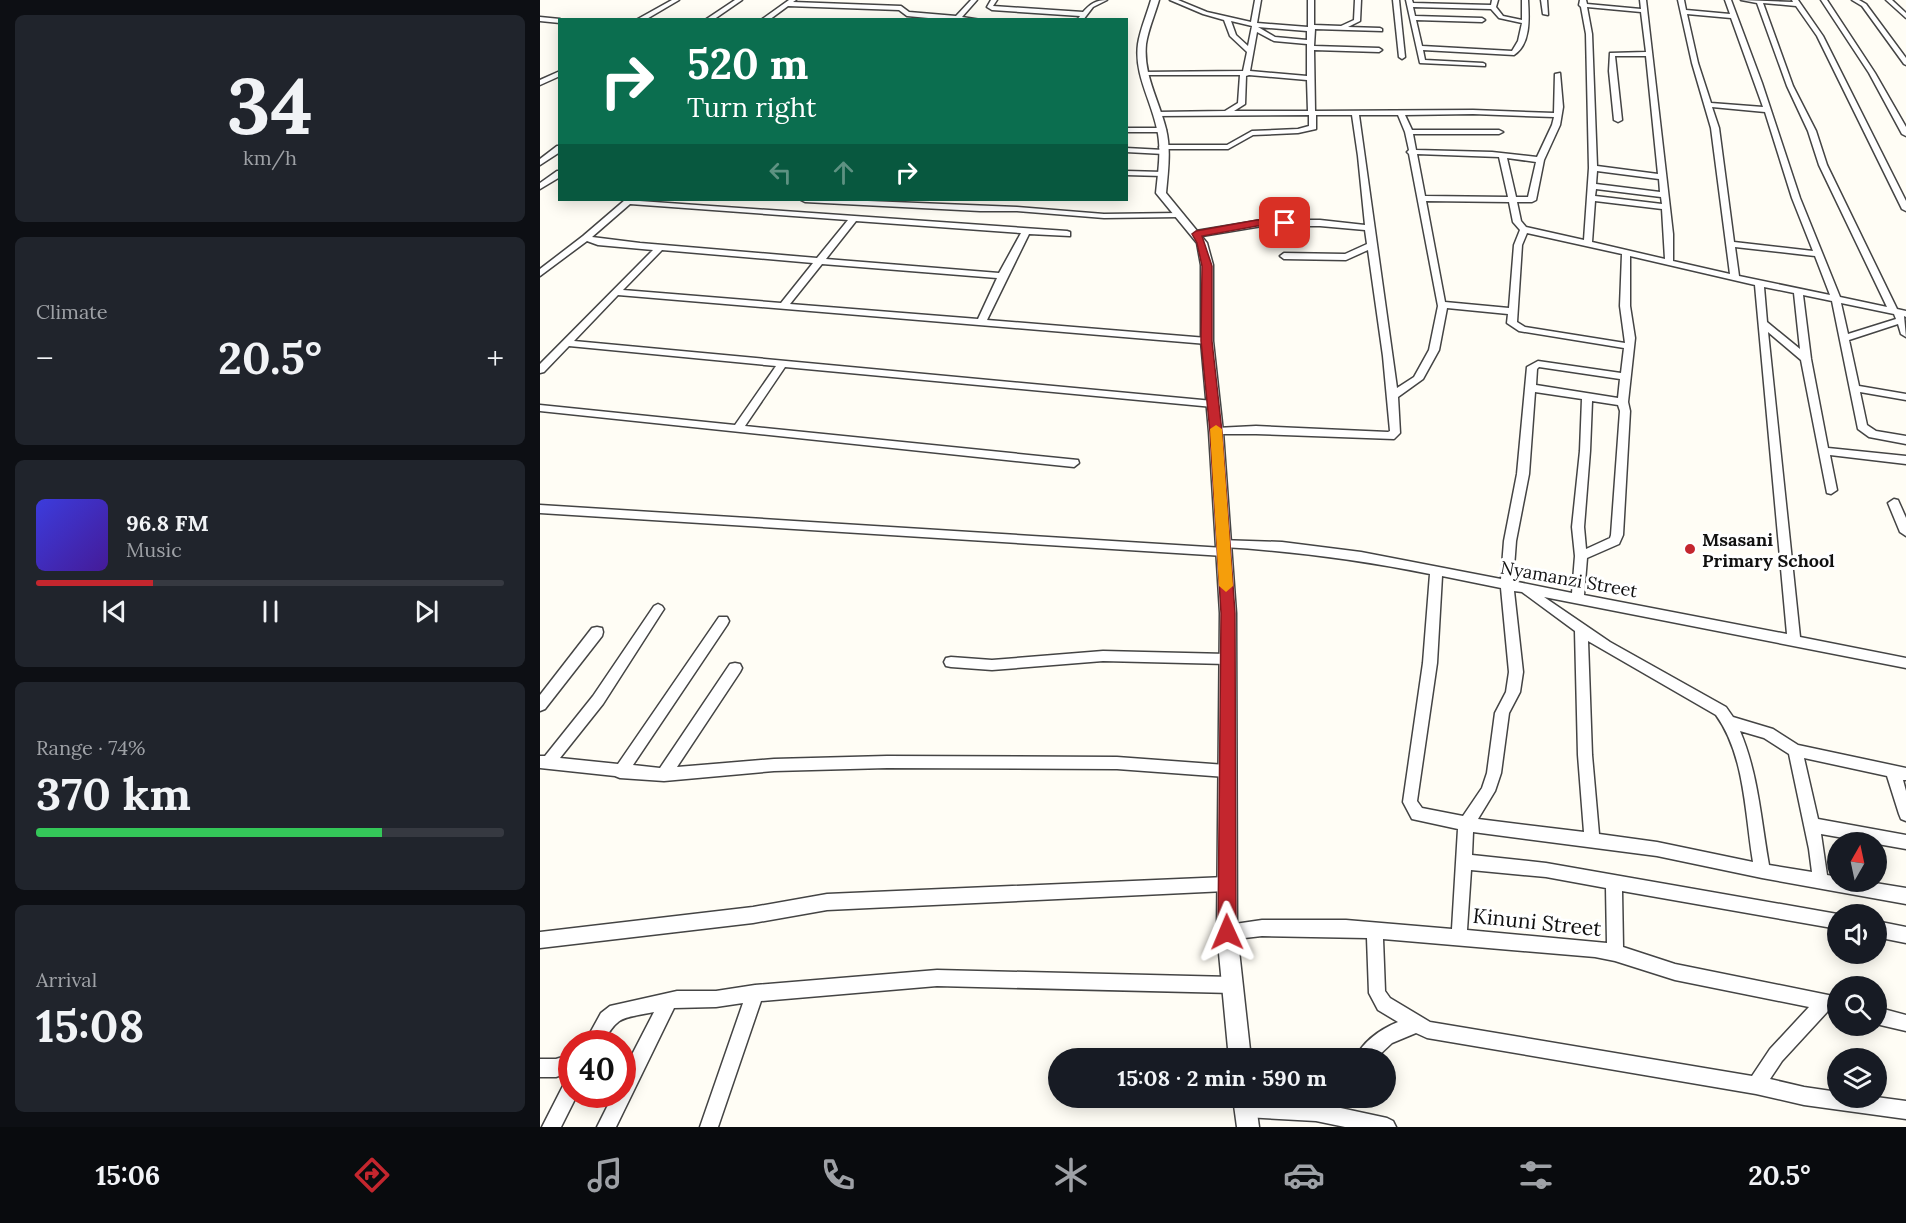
<!DOCTYPE html>
<html lang="en">
<head>
<meta charset="utf-8">
<style>
	:root { --surface:#171b24; --page:#20242c; --text:#f1f3f6; --muted:#9ea1a6; --line:#363941; --accent:#c4262e }
	body { margin:0; font-family:Lora,serif; background:var(--page); color:var(--text); height:100vh; display:flex; flex-direction:column; font-size:22px; white-space:nowrap }
	* { box-sizing:border-box; margin:0 }
	p { font-size:20px; color:var(--muted) }
	.icon { flex:none; width:33px; height:33px; fill:none; stroke:currentColor; stroke-width:2; stroke-linecap:round; stroke-linejoin:round }
	.map { position:relative; flex:1; overflow:hidden }
	.side { display:flex; flex-direction:column; gap:15px; padding:15px; background:#0d0f14; width:540px }
	.side>* { flex:none }
	.hud { position:absolute; left:18px; top:18px; width:570px; height:183px; border-radius:0px; box-shadow:0 3px 15px #0003; background:#0b6e4f; color:#fff; overflow:hidden }
	.needle { width:39px; rotate:9deg }
	.controls { position:absolute; left:1287px; top:832px; display:grid; gap:12px }
	.controls a { display:grid; place-items:center; width:60px; height:60px; border-radius:50%; background:var(--surface); box-shadow:0 3px 15px #0003; font-size:30px }
	.speed { position:absolute; left:18px; top:1030px; display:flex; gap:12px; font-size:30px; font-weight:700; text-align:center }
	.speed>* { display:grid; place-content:center; width:78px; height:78px; border-radius:50%; background:var(--surface); box-shadow:0 3px 15px #0003; line-height:1 }
	.speed .limit { border:9px solid #d22; background:#fff; color:#111 }
	.pin { position:absolute; display:grid; place-items:center; width:51px; height:51px; color:#fff; margin:-26px; border-radius:12px; box-shadow:0 3px 9px #0006 }
	.me { position:absolute; width:66px; margin:-33px; rotate:359deg; stroke-linejoin:round; filter:drop-shadow(0 0 4px #0008) }
	.turn { display:flex; align-items:center; gap:21px; height:126px; padding:0 30px; font-size:27px }
	.turn .icon { width:78px; height:78px; stroke-width:2.5 }
	.turn b { display:block; font-size:42px; line-height:51px }
	.lanes { display:flex; align-items:center; height:57px; padding:0 30px; background:#0003; justify-content:center; gap:30px; direction:ltr }
	.lanes .off { opacity:.35 }
	.big { font-size:45px; font-weight:700; line-height:1.1 }
	.side .widget { flex:1; display:flex; flex-direction:column; justify-content:center; gap:9px; min-width:0; padding:0 21px; border-radius:9px; background:var(--page) }
	.side .dial { align-items:center; gap:0 }
	.dial b { font-size:78px; line-height:1 }
	.song { display:flex; align-items:center; gap:18px }
	.cover { width:72px; height:72px; border-radius:9px; background:linear-gradient(135deg,hsl(240 70% 55%),hsl(260 70% 35%)) }
	.played { height:6px; border-radius:3px; background:linear-gradient(90deg,var(--accent) 25%,var(--line) 25%) }
	.keys { display:flex; justify-content:space-around; direction:ltr }
	.heat { display:flex; justify-content:space-between; align-items:center; font-size:33px; direction:ltr }
	.charge { height:9px; border-radius:4px; background:linear-gradient(90deg,#34c759 74%,var(--line) 0) }
	.trip { position:absolute; left:508px; top:1048px; width:348px; height:60px; border-radius:30px; background:var(--surface); box-shadow:0 3px 15px #0003; font-weight:700; line-height:60px; text-align:center }
	.menu { display:flex; height:96px; justify-content:space-around; align-items:center; background:#090b0e; color:var(--muted) }
	.menu .icon { width:42px; height:42px }
	.menu .selected { color:var(--accent) }
	.menu b { font-size:27px; color:var(--text) }
	main { display:flex; flex:1; min-height:0 }
	.map>svg:first-child { display:block }
	.lines { fill:none; stroke-linecap:round; stroke-linejoin:round }
	.minor-casing { stroke:#444; stroke-width:3 }
	.tertiary-casing { stroke:#444; stroke-width:3 }
	.minor { fill:#fff; fill-rule:evenodd }
	.tertiary { fill:#fff; fill-rule:evenodd }
	.route { fill:#c4262e; stroke:#7f191e; stroke-width:1.5 }
	.slow { fill:#f59e0b }
	.poi-dot { fill:#c4262e; stroke:#fff; stroke-width:2 }
	.labels { text-anchor:middle; dominant-baseline:central; stroke-width:6; stroke-linejoin:round; paint-order:stroke }
	.poi-label { font-size:18px; font-weight:bold; fill:#111; stroke:#fff; text-anchor:start }
	.street-label { font-size:18px; fill:#111; stroke:#fff }
	.near-street-label { font-size:21px; fill:#111; stroke:#fff }
</style>
</head>
<body>
<main>
<section class="side">
<div class="widget dial"><b>34</b><p>km/h</p></div>
<div class="widget"><p>Climate</p>
<div class="heat"><a>−</a><b class="big">20.5°</b><a>+</a></div>
</div>
<div class="widget">
<div class="song"><i class="cover"></i><div><b>96.8 FM</b><p>Music</p></div></div>
<div class="played"></div>
<div class="keys"><svg class="icon" aria-label="previous" viewBox="0 0 24 24"><path d="M18 5L8 12l10 7zM5 5v14"/></svg><svg class="icon" aria-label="pause" viewBox="0 0 24 24"><path d="M8 5v14M16 5v14"/></svg><svg class="icon" aria-label="next" viewBox="0 0 24 24"><path d="M6 5l10 7-10 7zM19 5v14"/></svg></div>
</div>
<div class="widget"><p>Range · 74%</p><b class="big">370 km</b><div class="charge"></div></div>
<div class="widget"><p>Arrival</p><b class="big">15:08</b></div>
</section>
<div class="map">
<svg width="1366" height="1127" viewBox="0 0 1366 1127">
	<rect width="100%" height="100%" fill="#fffdf5"/>
	<g class="lines">
		<g class="minor-casing">
			<g id="minor">
				<path d="M 132,0 L 139,0 L 105,20 L 96,20 Z"/>
				<path d="M 195,0 L 202,0 L 173,20 L 165,20 Z"/>
				<path d="M 249,0 L 256,0 L 253,2 L 361,6 L 369,12 L 416,16 L 431,0 L 437,0 L 422,17 L 441,20 L 410,20 L 367,16 L 359,10 L 248,6 L 229,20 L 221,20 Z"/>
				<path d="M 451,0 L 457,0 L 453,6 L 543,12 C 550,4 556,0 567,0 L 553,7 L 543,20 L 537,20 L 540,16 L 452,10 L 447,7 Z"/>
				<path d="M 630,0 L 638,0 L 667,12 L 711,22 L 715,0 L 721,0 L 717,23 L 768,27 L 768,0 L 774,0 L 774,25 L 801,26 L 814,20 L 815,0 L 821,0 L 820,21 L 808,27 L 840,28 L 842,29 L 842,31 L 775,29 L 774,46 L 839,48 L 842,50 L 839,52 L 774,50 L 775,111 L 933,110 L 1014,113 L 1015,74 L 1020,73 L 1023,107 L 1020,125 L 1004,160 L 996,200 L 992,202 L 977,202 L 981,221 L 986,227 L 1044,240 L 1049,168 L 1046,34 L 1041,7 L 1039,5 L 1040,0 L 1046,0 L 1047,4 L 1101,9 L 1100,0 L 1106,0 L 1133,234 L 1133,261 L 1190,274 L 1171,128 L 1152,63 L 1138,0 L 1144,0 L 1146,10 L 1190,14 L 1185,0 L 1191,0 L 1222,83 L 1260,198 L 1300,297 L 1347,307 L 1279,165 L 1268,131 L 1247,86 L 1217,3 L 1201,0 L 1253,2 L 1252,0 L 1258,0 L 1283,36 L 1366,201 L 1366,211 L 1362,209 L 1277,36 L 1256,6 L 1223,3 L 1253,86 L 1276,131 L 1287,165 L 1357,309 L 1366,311 L 1366,317 L 1364,316 L 1366,337 L 1361,334 L 1358,324 L 1309,340 L 1319,386 L 1366,394 L 1366,400 L 1320,392 L 1327,425 L 1336,431 L 1366,436 L 1366,444 L 1329,437 L 1318,429 L 1292,301 L 1263,295 L 1271,359 L 1288,448 L 1366,456 L 1366,464 L 1290,455 L 1297,490 L 1291,494 L 1287,493 L 1261,360 L 1228,332 L 1260,637 L 1366,658 L 1366,668 L 1004,597 L 1070,642 L 1186,707 L 1193,717 L 1233,729 L 1258,745 L 1366,768 L 1366,780 L 1363,780 L 1366,791 L 1366,821 L 1361,819 L 1359,814 L 1347,776 L 1264,758 L 1278,819 L 1366,835 L 1366,849 L 1281,834 L 1287,875 L 1298,877 L 1298,882 L 1329,882 L 1366,888 L 1366,904 L 1222,878 L 1117,856 L 933,832 L 932,855 L 1006,863 L 1303,915 L 1298,915 L 1298,929 L 1082,891 L 1083,947 L 1135,964 L 1298,997 L 1298,1013 L 1288,1011 L 1242,1061 L 1230,1079 L 1264,1087 L 1298,1092 L 1298,1098 L 1336,1097 L 1366,1101 L 1366,1119 L 1264,1105 L 1216,1094 L 887,1038 L 876,1033 L 852,1043 L 835,1059 L 815,1059 C 823,1041 841,1029 858,1022 L 838,1010 L 829,993 L 827,938 L 722,936 L 687,940 L 681,938 L 679,932 L 681,926 L 722,920 L 806,920 L 912,929 L 918,829 L 872,819 L 863,802 L 883,663 L 890,574 C 821,560 753,551 683,547 L 679,546 L 677,543 L 679,540 L 742,542 L 821,552 L 961,579 L 964,541 L 977,474 L 987,367 L 998,361 L 1081,373 L 1084,348 L 979,331 L 967,323 L 968,314 L 907,308 L 899,350 L 883,379 L 858,397 L 860,433 L 854,439 L 716,434 L 672,434 L 671,432 L 672,430 L 676,428 L 716,426 L 848,432 L 850,431 L 843,356 L 828,250 L 806,260 L 744,259 L 740,256 L 744,253 L 805,254 L 827,244 L 825,230 L 780,226 L 722,226 L 656,237 L 652,234 L 656,231 L 722,220 L 780,220 L 825,225 L 818,156 L 812,115 L 776,115 L 776,129 L 758,133 L 713,135 L 688,149 L 620,149 L 619,147 L 623,145 L 687,145 L 712,131 L 758,129 L 769,126 L 769,115 L 615,116 L 615,112 L 618,112 L 685,111 L 698,103 L 700,75 L 604,75 L 601,73 L 602,72 L 703,71 L 707,52 L 690,36 L 684,20 L 663,14 ZM 1047,7 L 1101,12 L 1106,52 L 1070,53 L 1069,71 L 1074,120 L 1078,122 L 1082,120 L 1075,56 L 1106,56 L 1118,174 L 1057,166 L 1052,34 ZM 1147,14 L 1191,18 L 1223,107 L 1171,103 L 1158,63 ZM 691,21 L 712,26 L 708,46 L 696,35 ZM 718,27 L 767,31 L 767,40 L 735,37 ZM 717,32 L 734,41 L 767,44 L 767,76 L 710,71 ZM 709,75 L 767,80 L 768,111 L 694,111 L 705,104 L 706,76 ZM 1172,107 L 1225,112 L 1252,198 L 1273,251 L 1194,242 L 1179,128 ZM 933,114 L 1014,117 L 1012,125 L 997,157 L 952,152 L 876,150 L 873,134 L 959,134 L 963,132 L 959,130 L 872,130 L 865,115 ZM 819,115 L 858,115 L 865,132 L 869,150 L 867,152 L 869,154 L 898,306 L 889,350 L 874,377 L 857,388 ZM 877,154 L 959,157 L 968,197 L 885,196 ZM 967,158 L 996,162 L 988,197 L 976,197 ZM 1057,171 L 1119,179 L 1120,192 L 1056,184 ZM 1056,189 L 1121,197 L 1122,204 L 1055,196 ZM 886,201 L 969,202 L 973,222 L 980,230 L 974,245 L 969,308 L 905,302 ZM 1055,201 L 1122,209 L 1125,259 L 1052,242 ZM 987,233 L 1082,254 L 1080,306 L 1085,343 L 985,327 L 977,322 L 982,245 ZM 1195,247 L 1275,256 L 1290,295 L 1199,276 ZM 1090,256 L 1215,285 L 1247,634 L 1044,595 L 1047,558 L 1079,544 L 1083,535 L 1090,411 L 1088,402 L 1095,338 L 1090,306 ZM 1224,287 L 1254,293 L 1260,349 L 1227,322 ZM 1301,303 L 1354,314 L 1356,319 L 1308,334 ZM 999,367 L 1080,379 L 1078,398 L 996,385 L 997,369 ZM 995,392 L 1042,399 L 1040,451 L 1032,527 L 1035,556 L 1032,593 L 973,581 L 976,541 L 989,474 ZM 1052,401 L 1078,405 L 1080,411 L 1071,535 L 1070,538 L 1046,549 L 1044,527 L 1050,451 ZM 902,576 L 961,588 L 969,672 L 966,692 L 955,713 L 947,773 L 942,788 L 923,816 L 882,808 L 877,801 L 897,663 ZM 974,591 L 982,592 L 1035,631 L 1038,755 L 1044,832 L 938,819 L 955,791 L 961,773 L 969,713 L 980,692 L 983,672 ZM 1048,641 L 1176,715 C 1205,755 1205,814 1213,862 L 1117,842 L 1059,834 L 1052,755 ZM 1200,731 L 1224,738 L 1249,754 L 1269,849 L 1272,872 L 1229,865 C 1221,820 1218,773 1200,731 ZM 931,870 L 1006,877 L 1066,888 L 1067,943 L 927,930 ZM 843,939 L 1055,957 L 1075,961 L 1135,980 L 1269,1007 L 1230,1049 L 1212,1076 L 890,1022 L 850,998 L 845,991 Z"/>
				<path d="M 853,0 L 859,0 L 865,57 L 862,59 L 859,57 Z"/>
				<path d="M 866,0 L 872,0 L 873,3 L 951,5 L 952,0 L 958,0 L 956,7 L 963,16 L 982,20 L 982,0 L 988,0 C 989,18 991,44 974,55 L 883,50 L 885,60 L 943,63 L 945,64 L 945,66 L 880,63 ZM 873,7 L 951,9 L 959,18 L 982,23 L 978,41 L 972,51 L 882,46 L 876,20 L 942,22 L 945,20 L 942,18 L 875,16 Z"/>
				<path d="M 1001,0 L 1007,0 L 1008,15 L 1003,14 Z"/>
				<path d="M 1281,0 L 1287,0 L 1335,73 L 1366,127 L 1366,136 L 1362,134 L 1329,73 Z"/>
				<path d="M 1312,0 L 1319,0 L 1326,4 L 1366,58 L 1366,65 L 1364,64 L 1322,6 Z"/>
				<path d="M 1346,0 L 1352,0 L 1366,13 L 1366,18 Z"/>
				<path d="M 0,17 L 20,19 L 21,20 L 20,20 L 20,23 L 0,21 Z"/>
				<path d="M 20,71 L 20,76 L 0,85 L 0,80 Z"/>
				<path d="M 586,128 L 622,128 L 626,130 L 622,132 L 586,132 Z"/>
				<path d="M 17,146 L 20,146 L 20,152 L 0,165 L 0,159 Z"/>
				<path d="M 586,148 L 624,150 L 628,152 L 624,154 L 586,152 Z"/>
				<path d="M 17,171 L 20,171 L 20,177 L 0,189 L 0,183 Z"/>
				<path d="M 586,171 L 623,172 L 627,174 L 623,176 L 586,175 Z"/>
				<path d="M 85,200 L 527,231 L 530,232 L 530,236 L 489,234 L 447,320 L 667,338 L 672,341 L 667,344 L 78,295 L 34,341 L 673,401 L 678,404 L 673,407 L 245,367 L 205,426 L 538,460 L 539,463 L 534,467 L 0,411 L 0,405 L 195,425 L 236,366 L 29,346 L 4,372 L 0,373 L 0,364 L 113,250 L 58,245 L 47,241 L 0,276 L 0,269 L 43,236 ZM 90,204 L 308,220 L 277,258 L 100,243 L 52,237 ZM 316,221 L 481,233 L 459,273 L 286,259 ZM 122,250 L 273,263 L 241,303 L 83,290 ZM 282,264 L 457,278 L 438,319 L 250,304 Z"/>
				<path d="M 261,200 L 303,200 L 477,207 L 564,214 L 639,213 L 643,215 L 639,217 L 564,218 L 477,211 L 440,211 L 265,202 Z"/>
				<path d="M 1354,499 L 1358,500 L 1366,518 L 1366,536 L 1360,532 L 1348,503 Z"/>
				<path d="M 0,505 L 684,548 L 690,552 L 684,556 L 0,513 Z"/>
				<path d="M 118,604 L 122,606 L 124,609 L 122,612 L 63,704 L 20,758 L 78,764 L 179,617 L 187,617 L 189,621 L 187,625 L 93,765 L 120,768 L 190,664 L 195,663 L 200,664 L 202,668 L 200,672 L 137,767 L 234,759 L 347,756 L 577,757 L 686,765 L 691,767 L 693,771 L 691,775 L 686,777 L 577,769 L 347,768 L 234,771 L 124,781 L 80,778 L 75,776 L 0,768 L 0,756 L 5,756 L 53,696 L 114,606 Z"/>
				<path d="M 57,627 L 62,628 L 63,632 L 62,636 L 5,709 L 0,711 L 0,695 L 52,628 Z"/>
				<path d="M 563,651 L 687,654 L 692,655 L 694,659 L 692,663 L 687,664 L 563,661 L 452,670 L 411,667 L 406,666 L 404,662 L 406,658 L 411,657 L 452,660 Z"/>
				<path d="M 686,877 L 691,879 L 694,884 L 691,889 L 686,891 L 287,910 L 213,923 L 0,948 L 0,932 L 213,907 L 287,894 Z"/>
				<path d="M 1336,921 L 1366,927 L 1366,943 L 1336,937 Z"/>
				<path d="M 397,970 L 692,977 L 698,979 L 700,985 L 698,991 L 692,993 L 397,986 L 221,1001 L 178,1127 L 160,1127 L 203,1003 L 176,1007 L 134,1008 L 76,1127 L 57,1127 L 73,1095 L 82,1095 L 82,1074 L 114,1012 C 82,1019 79,1014 62,1044 L 44,1044 L 61,1013 L 70,1006 L 137,991 L 176,991 L 215,985 Z"/>
				<path d="M 1336,1007 L 1366,1015 L 1366,1031 L 1336,1024 Z"/>
				<path d="M 32,1054 L 32,1071 L 16,1077 L 0,1077 L 0,1059 L 16,1059 Z"/>
				<path d="M 32,1077 L 32,1095 L 37,1095 L 21,1127 L 2,1127 L 26,1080 Z"/>
				<path d="M 779,1098 L 802,1098 L 796,1107 L 847,1118 L 853,1121 L 856,1127 L 805,1127 L 776,1121 L 705,1117 L 699,1114 L 696,1108 L 699,1102 L 705,1099 L 773,1103 Z"/>
			</g>
		</g>
		<g class="tertiary-casing">
			<g id="tertiary">
				<path d="M 611,0 L 619,0 C 615,14 608,30 606,44 C 603,75 619,100 626,129 C 631,149 628,172 626,193 L 667,243 L 673,265 L 673,341 L 683,432 L 696,613 L 697,932 L 711,1059 L 689,1059 L 677,932 L 680,613 L 669,432 L 661,341 L 661,265 L 657,243 L 616,193 C 618,172 622,149 617,129 C 611,100 594,74 598,44 C 600,30 607,14 611,0 Z"/>
				<path d="M 693,1098 L 715,1098 L 719,1127 L 697,1127 Z"/>
			</g>
		</g>
		<use href="#minor" class="minor"/>
		<use href="#tertiary" class="tertiary"/>
	</g>
	<path class="route" d="M 717,220 L 745,220 L 750,223 L 745,226 L 717,226 L 662,236 L 672,266 L 672,341 L 682,432 L 695,613 L 696,932 L 693,938 L 687,941 L 680,938 L 678,932 L 681,613 L 670,432 L 661,341 L 662,266 L 657,243 L 652,234 L 656,231 Z"/>
	<path class="slow" d="M 676,425 L 682,429 L 693,586 L 686,592 L 679,586 L 670,429 Z"/>
	<circle class="poi-dot" cx="1150" cy="549" r="6"/>
	<g class="labels">
		<g class="poi-label">
			<text x="1162" y="539">Msasani<tspan x="1162" dy="21">Primary School</tspan></text>
		</g>
		<g class="street-label">
			<text transform="translate(1029 579) rotate(10)">Nyamanzi Street</text>
		</g>
		<g class="near-street-label">
			<text transform="translate(997 922) rotate(6)">Kinuni Street</text>
		</g>
	</g>
</svg>
<div class="controls">
<a><svg class="needle" viewBox="-14 -14 28 28"><path d="M0-13l5 13h-10z" fill="#e53935"/><path d="M0 13l5-13h-10z" fill="#9ea1a6"/></svg></a>
<a><svg class="icon" aria-label="sound" viewBox="0 0 24 24"><path d="M4 9h4l5-4v14l-5-4H4zM17 9q2 3 0 6"/></svg></a>
<a><svg class="icon" aria-label="search" viewBox="0 0 24 24"><circle cx="10" cy="10" r="6"/><path d="M15 15l6 6"/></svg></a>
<a><svg class="icon" aria-label="layers" viewBox="0 0 24 24"><path d="M12 4l9 5-9 5-9-5zM3 14l9 5 9-5"/></svg></a>
</div>
<div class="speed"><div class="limit">40</div></div>
<div class="pin" style="left:745px;top:223px;background:#d93025"><svg class="icon" aria-label="arrive" viewBox="0 0 24 24"><path d="M6 21V4h12l-3 4 3 4H6"/></svg></div>
<svg class="me" style="left:687px;top:932px" viewBox="-20 -20 40 40"><path d="M0-17L14 15 0 8-14 15z" fill="#c4262e" stroke="#fff" stroke-width="4"/></svg>
<div class="trip">15:08 · 2 min · 590 m</div>
<div class="hud">
<div class="turn"><svg class="icon" aria-label="right" viewBox="0 0 24 24"><path d="M7 20v-9h11M14 6l5 5-5 5"/></svg><div><b>520 m</b>Turn right</div></div>
<div class="lanes"><svg class="icon off" aria-label="left" viewBox="0 0 24 24"><path d="M17 20v-9H6M10 6l-5 5 5 5"/></svg><svg class="icon off" aria-label="ahead" viewBox="0 0 24 24"><path d="M12 20V5M6 11l6-6 6 6"/></svg><svg class="icon" aria-label="right" viewBox="0 0 24 24"><path d="M7 20v-9h11M14 6l5 5-5 5"/></svg></div>
</div>
</div>
</main>
<nav class="menu">
<b>15:06</b>
<svg class="icon selected" aria-label="directions" viewBox="0 0 24 24"><path d="M12 3l9 9-9 9-9-9zM9 14v-3h6M13 9l2 2-2 2"/></svg>
<svg class="icon" aria-label="music" viewBox="0 0 24 24"><path d="M9 18V5l10-2v13"/><circle cx="6" cy="18" r="3"/><circle cx="16" cy="16" r="3"/></svg>
<svg class="icon" aria-label="phone" viewBox="0 0 24 24"><path d="M5 4h4l2 5-3 2q2 4 5 5l2-3 5 2v4C11 20 4 13 5 4z"/></svg>
<svg class="icon" aria-label="climate" viewBox="0 0 24 24"><path d="M12 3v18M4 7l16 10M4 17L20 7"/></svg>
<svg class="icon" aria-label="car" viewBox="0 0 24 24"><path d="M5 17H2v-5l4-1 3-4h7l3 4 3 1v5h-3M9 17h6M6 11h13"/><circle cx="7" cy="17" r="2"/><circle cx="17" cy="17" r="2"/></svg>
<svg class="icon" aria-label="filters" viewBox="0 0 24 24"><path d="M4 7h16M4 17h16"/><circle cx="9" cy="7" r="2"/><circle cx="15" cy="17" r="2"/></svg>
<b>20.5°</b>
</nav>
</body>
</html>
